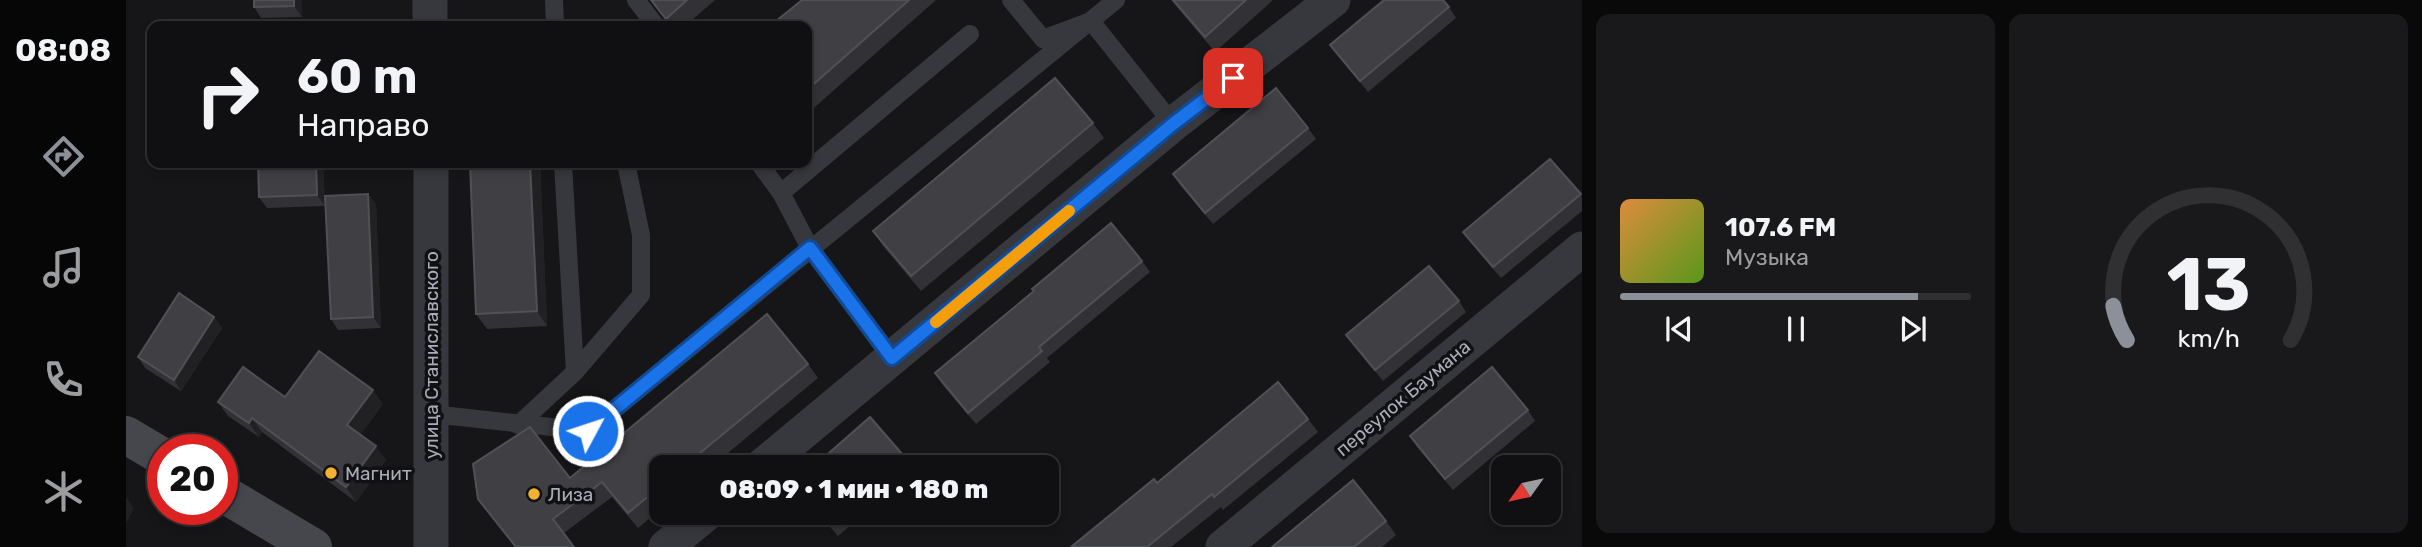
<!DOCTYPE html>
<html lang="ru">
<head>
<meta charset="utf-8">
<style>
	:root { --surface:#101012; --page:#19191b; --text:#f1f3f6; --muted:#9c9d9f; --line:#303032; --accent:#8c9099 }
	body { margin:0; font-family:Rubik,sans-serif; background:var(--page); color:var(--text); height:100vh; display:flex; flex-direction:column; font-size:26px; white-space:nowrap }
	* { box-sizing:border-box; margin:0 }
	p { font-size:23px; color:var(--muted) }
	.icon { flex:none; width:38px; height:38px; fill:none; stroke:currentColor; stroke-width:2; stroke-linecap:round; stroke-linejoin:round }
	.map { position:relative; flex:1; overflow:hidden }
	.panel { display:flex; flex-direction:column; gap:14px; padding:14px; background:#09090a; width:840px }
	.panel>* { flex:none }
	.banner { position:absolute; left:21px; top:21px; width:665px; height:147px; border-radius:14px; box-shadow:0 4px 10px #0003,0 0 0 2px var(--line); background:#101012; color:var(--text); overflow:hidden }
	.needle { width:46px; rotate:237deg }
	.fabs { position:absolute; left:1365px; top:455px; display:grid; gap:14px }
	.fabs a { display:grid; place-items:center; width:70px; height:70px; border-radius:14px; background:var(--surface); box-shadow:0 4px 10px #0003,0 0 0 2px var(--line); font-size:35px }
	.speed { position:absolute; left:21px; top:434px; display:flex; gap:14px; font-size:35px; font-weight:700; text-align:center }
	.speed>* { display:grid; place-content:center; width:91px; height:91px; border-radius:50%; background:var(--surface); box-shadow:0 4px 10px #0003,0 0 0 2px var(--line); line-height:1 }
	.speed .limit { border:10px solid #d22; background:#fff; color:#111 }
	.pin { position:absolute; display:grid; place-items:center; width:60px; height:60px; color:#fff; margin:-30px; border-radius:14px; box-shadow:0 4px 10px #0006 }
	.me { position:absolute; width:77px; margin:-38px; rotate:50deg; stroke-linejoin:round; filter:drop-shadow(0 0 5px #0008) }
	.turn { display:flex; align-items:center; gap:24px; height:147px; padding:0 35px; font-size:32px }
	.turn .icon { width:91px; height:91px; stroke-width:2.5 }
	.turn b { display:block; font-size:49px; line-height:60px }
	.panel .tile { flex:1; display:flex; flex-direction:column; justify-content:center; gap:10px; min-width:0; padding:0 24px; border-radius:14px; background:var(--page) }
	.panel .dial { align-items:center; gap:0 }
	.dial svg { height:182px; overflow:visible; fill:none; stroke:var(--line); stroke-width:7; stroke-linecap:round; text-anchor:middle }
	.dial text { fill:var(--text); stroke:none }
	.song { display:flex; align-items:center; gap:21px }
	.cover { width:84px; height:84px; border-radius:10px; background:linear-gradient(135deg,hsl(30 70% 55%),hsl(90 70% 35%)) }
	.played { height:7px; border-radius:4px; background:linear-gradient(90deg,var(--accent) 85%,var(--line) 85%) }
	.keys { display:flex; justify-content:space-around; direction:ltr }
	.panel .tiles { flex:1; display:grid; gap:14px; grid-template-columns:repeat(2,1fr) }
	.trip { position:absolute; left:523px; top:455px; width:410px; height:70px; border-radius:14px; background:var(--surface); box-shadow:0 4px 10px #0003,0 0 0 2px var(--line); font-weight:800; line-height:70px; text-align:center }
	main { display:flex; flex:1; min-height:0 }
	.tabs { display:flex; flex-direction:column; width:126px; justify-content:space-around; align-items:center; background:#060607; color:var(--muted) }
	.tabs .icon { width:49px; height:49px }
	.tabs .on { color:var(--accent) }
	.tabs b { font-size:32px; color:var(--text) }
	.map>svg:first-child { display:block }
	.lines { fill:none; stroke-linecap:round; stroke-linejoin:round }
	.lane { stroke:#37383d; stroke-width:18 }
	.street { stroke:#37383d; stroke-width:35 }
	.secondary { stroke:#45474d; stroke-width:38 }
	.wall { fill:#323236 }
	.shaded-wall { fill:#212124 }
	.building { fill:#3f3f44; stroke:#4f5156; stroke-width:2 }
	.route-casing { stroke:#114b97; stroke-width:18 }
	.route { stroke:#1a73e8; stroke-width:12 }
	.slow { stroke:#f59e0b; stroke-width:12 }
	.poi-dot { fill:#f2b134; stroke:#111113; stroke-width:2.5 }
	.labels { text-anchor:middle; dominant-baseline:central; stroke-width:7; stroke-linejoin:round; paint-order:stroke }
	.street-label { font-size:19px; fill:#a8adb8; stroke:#111113 }
	.poi-label { font-size:19px; fill:#a8adb8; stroke:#111113; text-anchor:start }
</style>
</head>
<body>
<main>
<nav class="tabs">
<b>08:08</b>
<svg class="icon on" aria-label="directions" viewBox="0 0 24 24"><path d="M12 3l9 9-9 9-9-9zM9 14v-3h6M13 9l2 2-2 2"/></svg>
<svg class="icon" aria-label="music" viewBox="0 0 24 24"><path d="M9 18V5l10-2v13"/><circle cx="6" cy="18" r="3"/><circle cx="16" cy="16" r="3"/></svg>
<svg class="icon" aria-label="phone" viewBox="0 0 24 24"><path d="M5 4h4l2 5-3 2q2 4 5 5l2-3 5 2v4C11 20 4 13 5 4z"/></svg>
<svg class="icon" aria-label="climate" viewBox="0 0 24 24"><path d="M12 3v18M4 7l16 10M4 17L20 7"/></svg>
</nav>
<div class="map">
<svg width="1456" height="547" viewBox="0 0 1456 547">
	<rect width="100%" height="100%" fill="#161618"/>
	<g class="lines">
		<g class="lane">
			<path d="M 428,0 L 429,26"/>
			<path d="M 510,0 L 530,26"/>
			<path d="M 885,0 L 917,39 L 965,21 L 1047,124"/>
			<path d="M 633,163 L 655,193 L 684,248 L 766,358"/>
			<path d="M 655,193 L 844,34"/>
			<path d="M 449,372 L 515,295 L 515,235 L 500,163"/>
			<path d="M 306,414 L 462,431 L 990,0"/>
			<path d="M 392,425 L 449,372 L 437,163"/>
		</g>
		<g class="street">
			<path d="M 304,0 L 304,26"/>
			<path d="M 305,163 L 305,547"/>
			<path d="M 635,467 L 1047,124 L 1207,0"/>
			<path d="M 540,547 L 581,513"/>
			<path d="M 1097,547 L 1456,249"/>
		</g>
		<g class="secondary">
			<path d="M 0,435 L 37,457"/>
			<path d="M 96,493 L 187,547"/>
		</g>
	</g>
	<g class="wall">
		<path d="M 176,0 L 176,17 L 135,18 L 128,7 Z"/>
		<path d="M 524,0 L 589,0 L 559,26 L 544,26 Z"/>
		<path d="M 676,0 L 810,0 L 681,114 L 681,26 Z"/>
		<path d="M 1045,0 L 1147,0 L 1089,52 Z"/>
		<path d="M 1323,7 L 1330,18 L 1242,92 L 1212,56 L 1204,45 Z"/>
		<path d="M 967,123 L 978,138 L 795,291 L 757,246 L 747,231 Z"/>
		<path d="M 1182,128 L 1190,139 L 1087,224 L 1054,185 L 1047,174 Z"/>
		<path d="M 1424,159 L 1456,197 L 1456,211 L 1375,278 L 1345,243 L 1337,232 Z"/>
		<path d="M 132,163 L 197,163 L 199,206 L 141,208 L 133,197 Z"/>
		<path d="M 344,163 L 414,163 L 421,326 L 361,329 L 350,314 Z"/>
		<path d="M 242,194 L 250,205 L 255,328 L 212,330 L 205,319 Z"/>
		<path d="M 1016,261 L 1024,272 L 921,358 L 924,362 L 850,424 L 816,384 L 809,373 L 908,291 Z"/>
		<path d="M 1333,301 L 1340,312 L 1257,381 L 1220,335 Z"/>
		<path d="M 88,317 L 96,328 L 55,391 L 19,368 L 12,357 Z"/>
		<path d="M 682,364 L 692,378 L 585,467 L 536,467 L 536,508 L 512,528 L 486,497 L 438,533 L 448,547 L 389,547 L 352,499 L 444,478 Z"/>
		<path d="M 159,397 L 257,404 L 234,435 L 260,460 L 230,502 L 136,432 L 133,437 L 102,416 L 92,402 Z"/>
		<path d="M 1402,410 L 1409,421 L 1327,490 L 1291,447 L 1284,436 Z"/>
		<path d="M 1182,419 L 1192,432 L 1097,510 L 1095,507 L 1045,547 L 945,547 L 1031,483 Z"/>
		<path d="M 777,455 L 785,467 L 687,467 Z"/>
		<path d="M 692,513 L 739,513 L 712,536 Z"/>
		<path d="M 1260,521 L 1270,535 L 1256,547 L 1146,547 Z"/>
	</g>
	<g class="shaded-wall">
		<path d="M 168,0 L 176,0 L 176,17 L 168,6 Z"/>
		<path d="M 190,163 L 197,163 L 199,206 L 191,195 Z"/>
		<path d="M 404,163 L 414,163 L 421,326 L 411,311 Z"/>
		<path d="M 242,194 L 250,205 L 255,328 L 247,317 Z"/>
		<path d="M 88,317 L 96,328 L 55,391 L 48,380 Z"/>
		<path d="M 247,390 L 257,404 L 231,439 L 221,425 Z"/>
		<path d="M 126,418 L 136,432 L 133,437 L 123,423 Z"/>
		<path d="M 250,446 L 260,460 L 230,502 L 220,487 Z"/>
		<path d="M 1,498 L 8,509 L 0,523 L 0,499 Z"/>
	</g>
	<g class="building">
		<path d="M 128,0 L 168,0 L 168,6 L 128,7 Z"/>
		<path d="M 525,0 L 561,0 L 540,19 Z"/>
		<path d="M 676,0 L 783,0 L 681,90 L 681,26 L 644,26 Z"/>
		<path d="M 1047,0 L 1120,0 L 1079,37 Z"/>
		<path d="M 1258,0 L 1317,0 L 1323,7 L 1234,81 L 1204,45 Z"/>
		<path d="M 929,78 L 967,123 L 785,276 L 747,231 Z"/>
		<path d="M 1150,88 L 1182,128 L 1079,213 L 1047,174 Z"/>
		<path d="M 1424,159 L 1455,194 L 1367,267 L 1337,232 Z"/>
		<path d="M 132,163 L 190,163 L 191,195 L 133,197 Z"/>
		<path d="M 344,163 L 404,163 L 411,311 L 350,314 Z"/>
		<path d="M 242,194 L 247,317 L 205,319 L 199,196 Z"/>
		<path d="M 985,223 L 1016,261 L 913,347 L 916,351 L 842,413 L 809,373 L 908,291 L 906,289 Z"/>
		<path d="M 1303,266 L 1333,301 L 1249,370 L 1220,335 Z"/>
		<path d="M 53,293 L 88,317 L 48,380 L 12,357 Z"/>
		<path d="M 641,314 L 682,364 L 557,467 L 536,467 L 536,485 L 502,513 L 476,482 L 427,519 L 448,547 L 390,547 L 352,499 L 347,464 L 404,427 L 444,478 Z"/>
		<path d="M 193,351 L 247,390 L 221,425 L 250,446 L 220,487 L 126,418 L 123,423 L 92,402 L 117,367 L 159,397 Z"/>
		<path d="M 1366,367 L 1402,410 L 1319,479 L 1284,436 Z"/>
		<path d="M 1152,382 L 1182,419 L 1088,497 L 1086,494 L 1021,547 L 945,547 L 1028,479 L 1031,483 Z"/>
		<path d="M 744,417 L 777,455 L 764,467 L 687,467 Z"/>
		<path d="M 1227,480 L 1260,521 L 1228,547 L 1146,547 Z"/>
		<path d="M 694,513 L 711,513 L 702,521 Z"/>
	</g>
	<g class="lines">
		<g class="route-casing">
			<path id="route" d="M 462,431 L 684,248 L 766,358 L 1047,124 L 1107,78"/>
		</g>
		<use href="#route" class="route"/>
		<path class="slow" d="M 810,322 L 943,211"/>
	</g>
	<g class="poi-dot">
		<circle cx="205" cy="473" r="7"/>
		<circle cx="408" cy="494" r="7"/>
	</g>
	<g class="labels">
		<g class="street-label">
			<text transform="translate(305 355) rotate(-90)">улица Станиславского</text>
			<text transform="translate(1277 398) rotate(-40)">переулок Баумана</text>
		</g>
		<g class="poi-label">
			<text x="219" y="473">Магнит</text>
			<text x="422" y="494">Лиза</text>
		</g>
	</g>
</svg>
<div class="fabs">
<a><svg class="needle" viewBox="-14 -14 28 28"><path d="M0-13l5 13h-10z" fill="#e53935"/><path d="M0 13l5-13h-10z" fill="#9c9d9f"/></svg></a>
</div>
<div class="speed"><div class="limit">20</div></div>
<div class="pin" style="left:1107px;top:78px;background:#d93025"><svg class="icon" aria-label="arrive" viewBox="0 0 24 24"><path d="M6 21V4h12l-3 4 3 4H6"/></svg></div>
<svg class="me" style="left:462px;top:431px" viewBox="-20 -20 40 40"><circle r="17" fill="#1a73e8" stroke="#fff" stroke-width="3"/><path d="M0-11L8 9 0 5-8 9z" fill="#fff"/></svg>
<div class="trip">08:09 · 1 мин · 180 m</div>
<div class="banner">
<div class="turn"><svg class="icon" aria-label="right" viewBox="0 0 24 24"><path d="M7 20v-9h11M14 6l5 5-5 5"/></svg><div><b>60 m</b>Направо</div></div>
</div>
</div>
<section class="panel">
<div class="tiles">
<div class="tile">
<div class="song"><i class="cover"></i><div><b>107.6 FM</b><p>Музыка</p></div></div>
<div class="played"></div>
<div class="keys"><svg class="icon" aria-label="previous" viewBox="0 0 24 24"><path d="M18 5L8 12l10 7zM5 5v14"/></svg><svg class="icon" aria-label="pause" viewBox="0 0 24 24"><path d="M8 5v14M16 5v14"/></svg><svg class="icon" aria-label="next" viewBox="0 0 24 24"><path d="M6 5l10 7-10 7zM19 5v14"/></svg></div>
</div>
<div class="tile dial"><svg viewBox="0 0 100 80">
<path d="M14 69A42 42 0 1 1 86 69"/>
<path d="M14 69A42 42 0 0 1 8 54" stroke="#8c9099"/>
<text x="50" y="56" font-size="32" font-weight="700">13</text>
<text x="50" y="72" font-size="11">km/h</text>
</svg></div>
</div>
</section>
</main>
</body>
</html>
